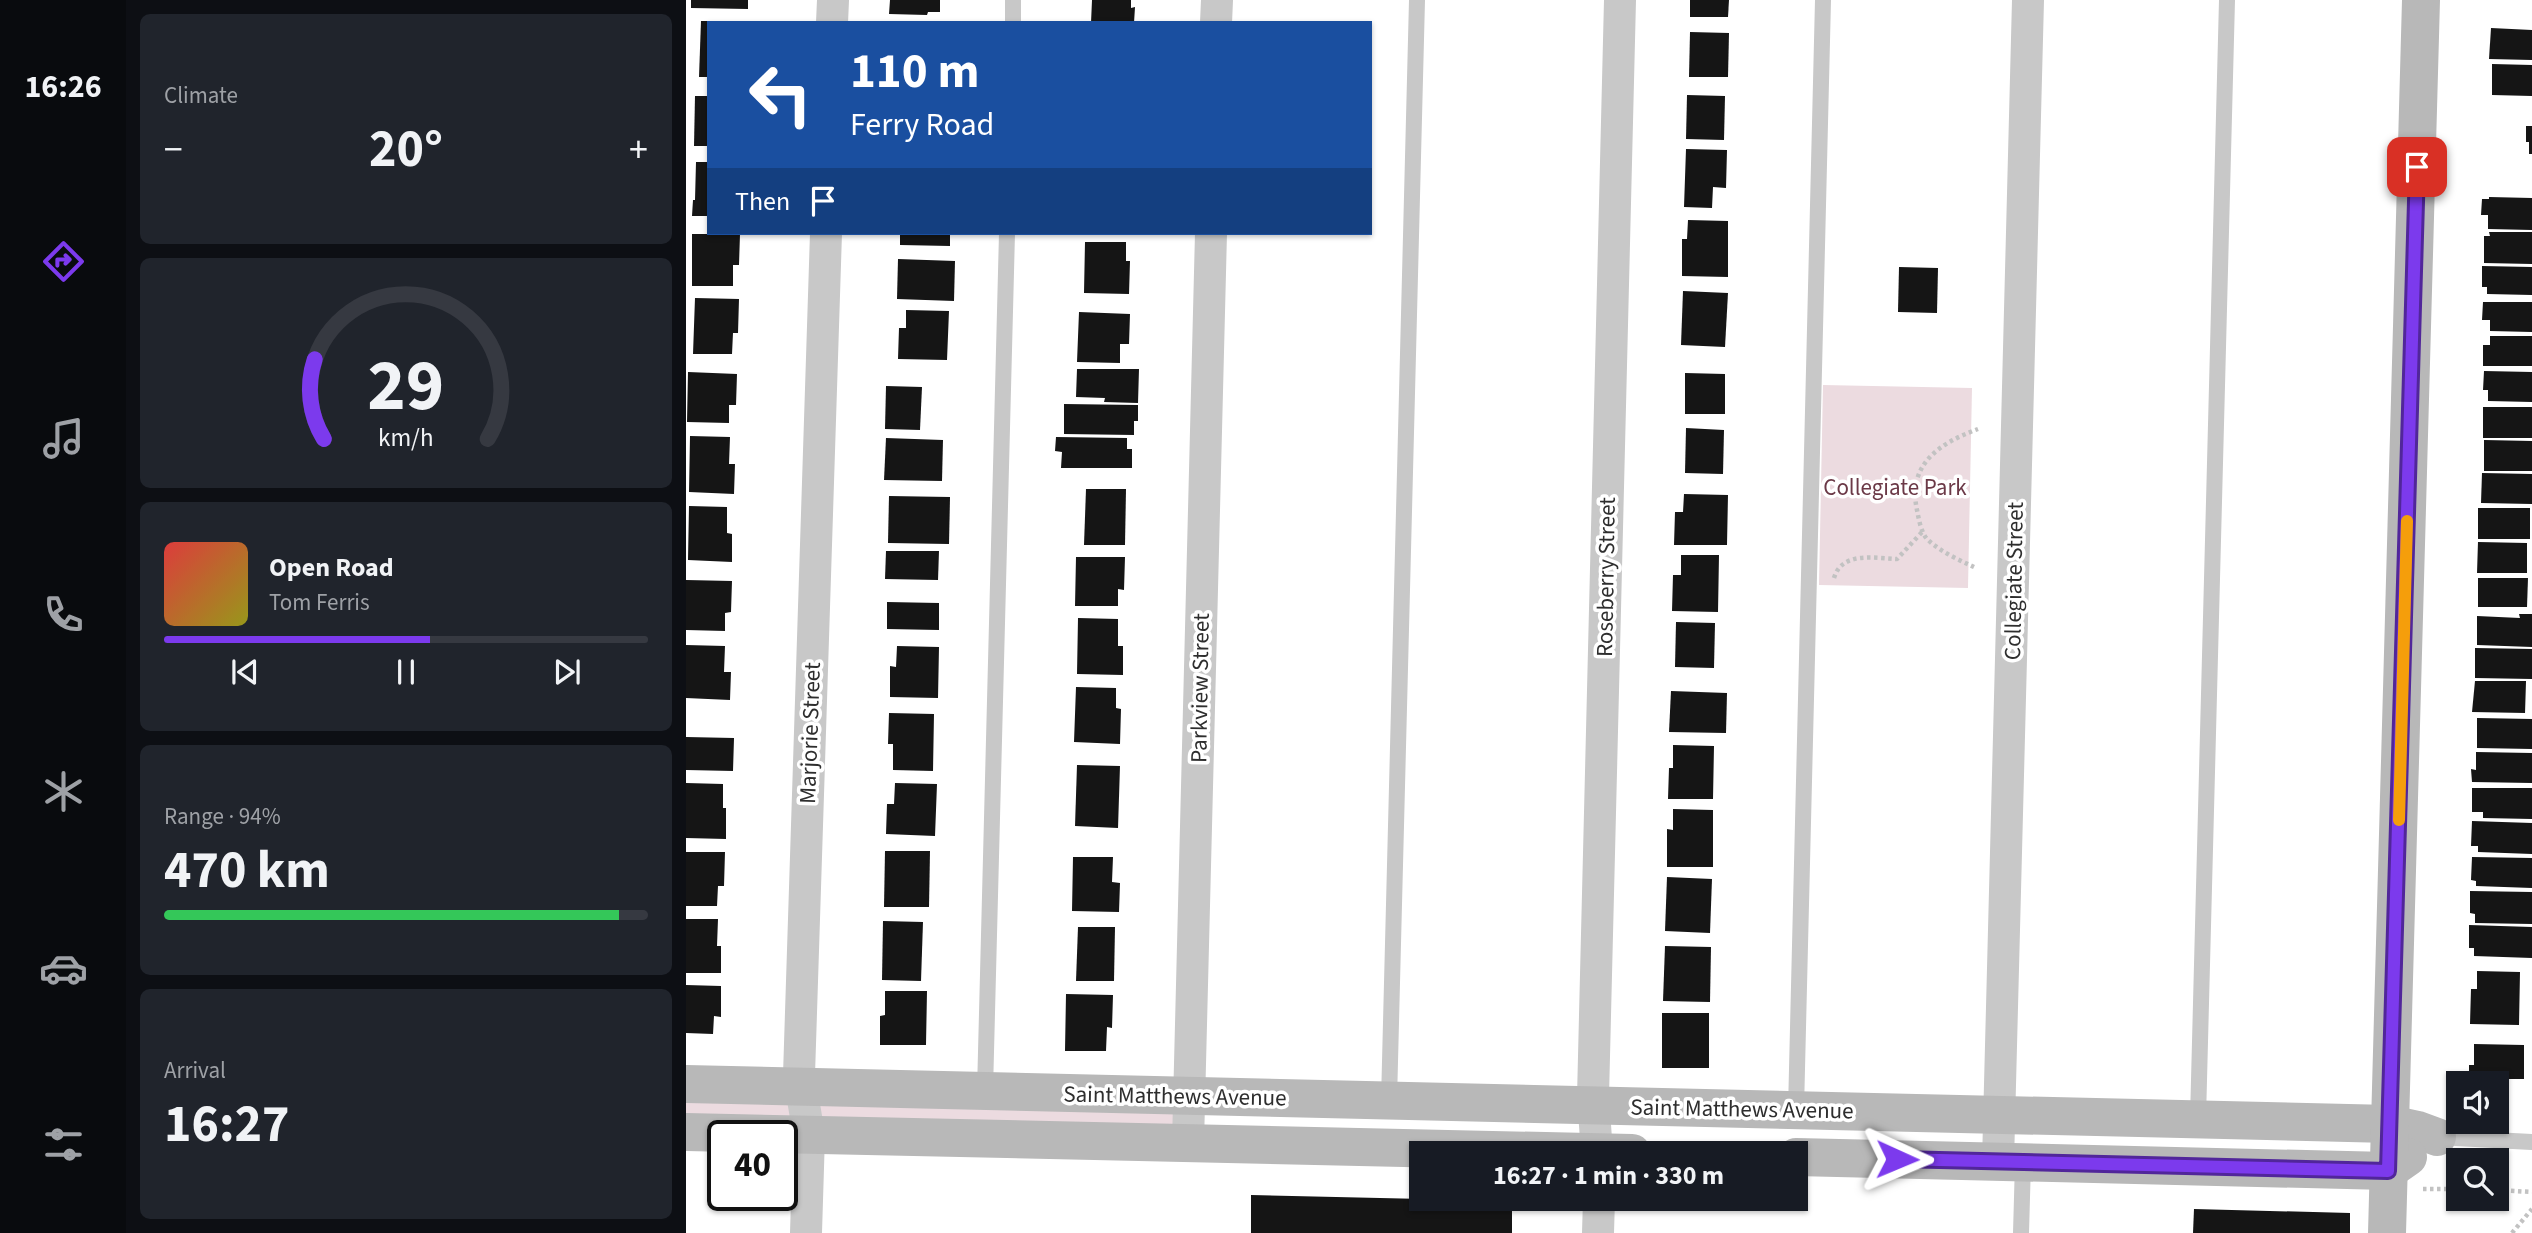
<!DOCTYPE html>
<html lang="en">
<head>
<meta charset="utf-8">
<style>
	:root { --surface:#171b24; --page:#20242c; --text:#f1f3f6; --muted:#9ea1a6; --line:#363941; --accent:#7c3aed }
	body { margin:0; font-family:"Source Sans 3",sans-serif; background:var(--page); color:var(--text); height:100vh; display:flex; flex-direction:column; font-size:26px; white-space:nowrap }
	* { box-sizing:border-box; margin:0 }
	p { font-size:23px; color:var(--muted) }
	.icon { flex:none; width:38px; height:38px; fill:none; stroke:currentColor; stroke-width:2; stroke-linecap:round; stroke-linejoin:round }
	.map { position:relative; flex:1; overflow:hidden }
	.drawer { display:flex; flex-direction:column; gap:14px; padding:14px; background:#0d0f14; width:560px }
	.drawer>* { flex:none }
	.banner { position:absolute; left:21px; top:21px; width:665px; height:214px; border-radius:0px; box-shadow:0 2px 5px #0004; background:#1a4fa0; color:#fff; overflow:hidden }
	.tools { position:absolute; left:1760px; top:1071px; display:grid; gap:14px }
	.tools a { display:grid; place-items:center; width:63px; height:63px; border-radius:0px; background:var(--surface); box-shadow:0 2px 5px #0004; font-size:35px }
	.speed { position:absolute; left:21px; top:1120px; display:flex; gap:14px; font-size:35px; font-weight:700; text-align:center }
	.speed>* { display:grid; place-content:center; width:91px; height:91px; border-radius:50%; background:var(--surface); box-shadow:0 2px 5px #0004; line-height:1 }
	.speed .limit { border:4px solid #111; border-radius:10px; background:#fff; color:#111 }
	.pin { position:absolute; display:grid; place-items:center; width:60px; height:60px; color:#fff; margin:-30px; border-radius:14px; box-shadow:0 4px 10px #0006 }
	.me { position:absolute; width:77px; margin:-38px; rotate:91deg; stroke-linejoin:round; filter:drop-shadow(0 0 5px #0008) }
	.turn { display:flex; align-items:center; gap:24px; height:147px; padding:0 28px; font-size:32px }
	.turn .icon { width:91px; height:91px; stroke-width:2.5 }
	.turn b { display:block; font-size:49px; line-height:60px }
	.then { display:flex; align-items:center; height:66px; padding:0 28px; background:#0003; gap:14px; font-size:26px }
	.big { font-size:52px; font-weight:700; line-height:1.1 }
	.drawer .widget { flex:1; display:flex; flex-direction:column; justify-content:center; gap:10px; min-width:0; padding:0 24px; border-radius:10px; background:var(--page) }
	.drawer .dial { align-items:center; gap:0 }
	.dial svg { height:182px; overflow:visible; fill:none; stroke:var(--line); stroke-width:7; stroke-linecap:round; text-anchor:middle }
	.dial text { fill:var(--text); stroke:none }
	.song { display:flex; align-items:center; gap:21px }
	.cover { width:84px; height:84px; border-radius:10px; background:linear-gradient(135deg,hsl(0 70% 55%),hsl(60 70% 35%)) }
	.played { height:7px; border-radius:4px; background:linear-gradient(90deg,var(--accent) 55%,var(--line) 55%) }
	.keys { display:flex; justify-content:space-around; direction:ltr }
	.heat { display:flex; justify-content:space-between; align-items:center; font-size:38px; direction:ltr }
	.charge { height:10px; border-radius:5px; background:linear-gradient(90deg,#34c759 94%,var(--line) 0) }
	.trip { position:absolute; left:723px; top:1141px; width:399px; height:70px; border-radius:0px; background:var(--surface); box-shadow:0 2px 5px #0004; font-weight:700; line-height:70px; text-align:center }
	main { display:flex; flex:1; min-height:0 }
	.tab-bar { display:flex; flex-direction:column; width:126px; justify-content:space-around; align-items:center; background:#090b0e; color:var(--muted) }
	.tab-bar .icon { width:49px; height:49px }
	.tab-bar .selected { color:var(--accent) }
	.tab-bar b { font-size:32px; color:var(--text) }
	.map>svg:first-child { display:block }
	.green { fill:#ecdbe0 }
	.building { fill:#151515 }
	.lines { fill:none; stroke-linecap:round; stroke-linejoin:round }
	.path { stroke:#c2c2c2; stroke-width:4.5; stroke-dasharray:3.5 3.5; stroke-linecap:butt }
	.lane { stroke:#c8c8c8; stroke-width:16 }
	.street { stroke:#c8c8c8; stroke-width:32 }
	.secondary { stroke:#b8b8b8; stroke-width:38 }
	.route-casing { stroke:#51269a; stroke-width:18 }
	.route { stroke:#7c3aed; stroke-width:12 }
	.slow { stroke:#f59e0b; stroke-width:12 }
	.labels { text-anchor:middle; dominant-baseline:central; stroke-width:7; stroke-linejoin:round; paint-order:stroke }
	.park-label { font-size:23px; fill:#6b3947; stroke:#fff }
	.street-label { font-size:23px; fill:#2e2e2e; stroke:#fff }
</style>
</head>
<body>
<main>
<nav class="tab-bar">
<b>16:26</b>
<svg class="icon selected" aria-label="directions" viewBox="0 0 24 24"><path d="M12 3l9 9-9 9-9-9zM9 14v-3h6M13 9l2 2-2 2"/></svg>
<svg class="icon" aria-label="music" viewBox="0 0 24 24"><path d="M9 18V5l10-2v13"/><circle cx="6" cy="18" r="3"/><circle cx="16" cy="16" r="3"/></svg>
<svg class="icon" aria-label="phone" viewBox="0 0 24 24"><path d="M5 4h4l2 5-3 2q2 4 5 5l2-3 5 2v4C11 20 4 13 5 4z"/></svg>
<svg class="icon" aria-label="climate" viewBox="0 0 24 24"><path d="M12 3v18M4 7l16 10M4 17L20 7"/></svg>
<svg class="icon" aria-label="car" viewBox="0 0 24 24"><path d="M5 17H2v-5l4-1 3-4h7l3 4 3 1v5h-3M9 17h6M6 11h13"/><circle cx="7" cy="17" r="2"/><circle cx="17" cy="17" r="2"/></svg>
<svg class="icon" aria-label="filters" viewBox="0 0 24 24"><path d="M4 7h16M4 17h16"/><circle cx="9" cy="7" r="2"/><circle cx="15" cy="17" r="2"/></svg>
</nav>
<section class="drawer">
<div class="widget"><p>Climate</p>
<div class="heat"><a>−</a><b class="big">20°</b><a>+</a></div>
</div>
<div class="widget dial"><svg viewBox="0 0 100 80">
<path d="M14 69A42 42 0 1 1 86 69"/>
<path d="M14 69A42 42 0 0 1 10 34" stroke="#7c3aed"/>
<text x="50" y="56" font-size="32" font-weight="700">29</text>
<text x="50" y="72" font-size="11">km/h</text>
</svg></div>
<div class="widget">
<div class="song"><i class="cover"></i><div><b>Open Road</b><p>Tom Ferris</p></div></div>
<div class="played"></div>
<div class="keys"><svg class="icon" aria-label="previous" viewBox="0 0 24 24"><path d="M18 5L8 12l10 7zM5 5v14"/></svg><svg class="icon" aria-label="pause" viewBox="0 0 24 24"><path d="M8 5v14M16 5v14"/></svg><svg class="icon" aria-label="next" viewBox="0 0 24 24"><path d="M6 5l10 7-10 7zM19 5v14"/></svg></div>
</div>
<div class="widget"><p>Range · 94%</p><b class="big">470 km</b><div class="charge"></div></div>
<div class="widget"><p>Arrival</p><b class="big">16:27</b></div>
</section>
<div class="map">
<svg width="1846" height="1233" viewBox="0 0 1846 1233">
	<rect width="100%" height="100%" fill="#fff"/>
	<g class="green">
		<path d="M 1137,385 L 1286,388 L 1282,588 L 1133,585 Z"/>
		<path d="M 0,1084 L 504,1096 L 502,1143 L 0,1132 Z"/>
	</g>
	<g class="building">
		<path d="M 5,0 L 62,0 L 62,9 L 5,8 Z"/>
		<path d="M 204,0 L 254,0 L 254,12 L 242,12 L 241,15 L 203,14 Z"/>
		<path d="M 406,0 L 445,0 L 445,8 L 449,7 L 448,23 L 405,23 Z"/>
		<path d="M 1004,0 L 1043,0 L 1042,17 L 1004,17 Z"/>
		<path d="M 15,21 L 23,21 L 23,77 L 13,77 Z"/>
		<path d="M 1805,28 L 1846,30 L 1846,60 L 1803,59 Z"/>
		<path d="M 1004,32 L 1043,33 L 1042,77 L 1003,77 Z"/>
		<path d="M 1806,64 L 1846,65 L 1846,96 L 1806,95 Z"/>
		<path d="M 1001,95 L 1039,96 L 1038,140 L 1000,139 Z"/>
		<path d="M 9,96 L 23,96 L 23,146 L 8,146 Z"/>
		<path d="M 1840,126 L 1846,126 L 1846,154 L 1843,154 L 1843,142 L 1840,142 Z"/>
		<path d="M 1000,149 L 1041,150 L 1040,188 L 1027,187 L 1026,208 L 998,207 Z"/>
		<path d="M 10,162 L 23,162 L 23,216 L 6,216 L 7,200 L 9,200 Z"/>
		<path d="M 1803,197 L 1846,198 L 1846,230 L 1802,229 L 1802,215 L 1795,215 L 1796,199 L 1803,199 Z"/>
		<path d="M 1002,220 L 1042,221 L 1042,277 L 996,276 L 996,239 L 1001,239 Z"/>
		<path d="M 1803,232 L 1846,232 L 1846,264 L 1798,263 L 1798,236 L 1804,236 Z"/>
		<path d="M 214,233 L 264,233 L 264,246 L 214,245 Z"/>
		<path d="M 6,234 L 54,234 L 53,265 L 47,265 L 47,286 L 6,286 Z"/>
		<path d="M 399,242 L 440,242 L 440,261 L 444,261 L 443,294 L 398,293 Z"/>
		<path d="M 212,259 L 269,261 L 268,301 L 211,299 Z"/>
		<path d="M 1796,266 L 1846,267 L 1846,295 L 1801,294 L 1801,287 L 1796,287 Z"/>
		<path d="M 1213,267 L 1252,268 L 1251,313 L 1212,312 Z"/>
		<path d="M 997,291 L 1042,293 L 1039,347 L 995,345 Z"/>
		<path d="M 9,298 L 53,299 L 52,333 L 47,333 L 46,354 L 7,354 Z"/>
		<path d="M 1797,302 L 1846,302 L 1846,332 L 1804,331 L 1804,320 L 1796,320 Z"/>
		<path d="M 220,310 L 263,311 L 261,360 L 212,359 L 213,328 L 220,328 Z"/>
		<path d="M 393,312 L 444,314 L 443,344 L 434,344 L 434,363 L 391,362 Z"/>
		<path d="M 1804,336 L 1846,336 L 1846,366 L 1797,366 L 1797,345 L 1804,345 Z"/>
		<path d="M 391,369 L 453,369 L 452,403 L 418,402 L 419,398 L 390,397 Z"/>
		<path d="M 1798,371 L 1846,372 L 1846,402 L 1802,401 L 1802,390 L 1797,390 Z"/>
		<path d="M 2,372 L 51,374 L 50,405 L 43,405 L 43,423 L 1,422 Z"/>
		<path d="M 999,373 L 1039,374 L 1039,414 L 999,414 Z"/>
		<path d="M 200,386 L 236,387 L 234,430 L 199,429 Z"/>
		<path d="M 378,404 L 452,405 L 452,421 L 448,421 L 448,435 L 378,434 Z"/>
		<rect x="1797" y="407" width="49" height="31"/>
		<path d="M 1000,428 L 1038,430 L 1037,474 L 999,473 Z"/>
		<path d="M 4,436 L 44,437 L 43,464 L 49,464 L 48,494 L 3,492 Z"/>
		<path d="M 370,437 L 441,438 L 441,449 L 446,449 L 446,468 L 375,468 L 376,452 L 369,451 Z"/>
		<path d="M 200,438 L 257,440 L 256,481 L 198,480 Z"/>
		<path d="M 1798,440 L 1846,441 L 1846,471 L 1798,471 Z"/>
		<path d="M 1796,473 L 1846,474 L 1846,504 L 1795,503 Z"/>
		<path d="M 400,489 L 440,489 L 439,545 L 398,545 Z"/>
		<path d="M 998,494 L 1042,495 L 1041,545 L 988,545 L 989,512 L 997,512 Z"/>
		<path d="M 203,496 L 264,497 L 263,544 L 202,543 Z"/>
		<path d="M 3,506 L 41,507 L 41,533 L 46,534 L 46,562 L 2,560 Z"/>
		<rect x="1792" y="508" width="52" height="31"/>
		<path d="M 1792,542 L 1841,543 L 1841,573 L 1791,573 Z"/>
		<path d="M 200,551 L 253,551 L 252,580 L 199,579 Z"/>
		<path d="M 995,555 L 1033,555 L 1032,612 L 986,611 L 987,575 L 995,575 Z"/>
		<path d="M 390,557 L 439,557 L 438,590 L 432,589 L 432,606 L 389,606 Z"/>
		<path d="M 1792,578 L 1842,578 L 1841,607 L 1792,607 Z"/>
		<path d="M 0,580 L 46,581 L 45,612 L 39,613 L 39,631 L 0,630 Z"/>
		<path d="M 201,602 L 253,603 L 253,630 L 201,629 Z"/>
		<path d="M 1833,614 L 1846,614 L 1846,647 L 1791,645 L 1791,616 L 1834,618 Z"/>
		<path d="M 392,618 L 432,619 L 432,646 L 437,646 L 437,675 L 391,674 Z"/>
		<path d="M 990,622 L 1029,623 L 1028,668 L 989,667 Z"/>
		<path d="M 0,645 L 39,646 L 38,672 L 45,672 L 44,700 L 0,698 Z"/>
		<path d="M 211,646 L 253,647 L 252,698 L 204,697 L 204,666 L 210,667 Z"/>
		<path d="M 1789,648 L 1846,649 L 1846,679 L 1789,678 Z"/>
		<path d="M 1789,681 L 1840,681 L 1839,713 L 1786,712 Z"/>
		<path d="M 390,687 L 430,688 L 430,708 L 435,709 L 434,744 L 388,742 Z"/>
		<path d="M 985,691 L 1041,693 L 1040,733 L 983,732 Z"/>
		<path d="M 203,713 L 248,714 L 247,771 L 207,770 L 207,744 L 202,744 Z"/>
		<path d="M 1791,718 L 1846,719 L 1846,749 L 1791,748 Z"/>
		<path d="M 0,737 L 48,738 L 47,771 L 0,770 Z"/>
		<path d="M 987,745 L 1028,746 L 1027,799 L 982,799 L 983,768 L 987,768 Z"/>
		<path d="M 1790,752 L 1846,753 L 1846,783 L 1786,782 L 1785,769 L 1790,770 Z"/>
		<path d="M 391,765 L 434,766 L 432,828 L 389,826 Z"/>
		<path d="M 0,783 L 37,784 L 37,808 L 40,808 L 40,839 L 0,838 Z"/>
		<path d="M 209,783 L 251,784 L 249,836 L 200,834 L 201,804 L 208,804 Z"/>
		<path d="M 1786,788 L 1846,788 L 1846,819 L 1797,818 L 1797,812 L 1786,812 Z"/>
		<path d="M 987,809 L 1027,810 L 1027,867 L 981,867 L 981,829 L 987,830 Z"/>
		<path d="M 1786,821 L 1846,823 L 1846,854 L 1792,852 L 1792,846 L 1785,846 Z"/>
		<path d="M 199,851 L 244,851 L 243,907 L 198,907 Z"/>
		<path d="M 0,852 L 39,852 L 38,886 L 32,886 L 31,906 L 0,906 Z"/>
		<path d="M 387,857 L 427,857 L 426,882 L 434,883 L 433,912 L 386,911 Z"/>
		<path d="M 1786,857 L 1846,858 L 1846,888 L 1790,886 L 1790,881 L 1785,880 Z"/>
		<path d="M 981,877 L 1026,879 L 1024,933 L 979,931 Z"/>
		<path d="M 1784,891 L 1846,892 L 1846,924 L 1789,923 L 1789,914 L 1784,913 Z"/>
		<path d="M 0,919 L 32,919 L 31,946 L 35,946 L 35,973 L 0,973 Z"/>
		<path d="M 197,921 L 237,922 L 235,981 L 196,980 Z"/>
		<path d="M 1783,925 L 1846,927 L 1846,958 L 1788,956 L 1788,948 L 1783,948 Z"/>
		<path d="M 392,927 L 429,927 L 428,981 L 390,981 Z"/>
		<path d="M 979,946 L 1025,947 L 1024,1002 L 977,1001 Z"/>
		<path d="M 1791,971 L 1834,972 L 1833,1025 L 1784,1024 L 1785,989 L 1791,989 Z"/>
		<path d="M 0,985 L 35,986 L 35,1017 L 28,1016 L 27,1034 L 0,1033 Z"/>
		<path d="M 199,991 L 241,991 L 240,1045 L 194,1045 L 194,1016 L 199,1015 Z"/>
		<path d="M 380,994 L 427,995 L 426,1028 L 421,1027 L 420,1051 L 379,1051 Z"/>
		<rect x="976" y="1013" width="47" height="55"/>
		<path d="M 1788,1044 L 1838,1045 L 1838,1079 L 1783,1079 L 1783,1065 L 1788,1065 Z"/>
		<path d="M 565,1195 L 826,1201 L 826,1233 L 565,1233 Z"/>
		<path d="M 1508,1209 L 1664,1213 L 1664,1233 L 1507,1233 Z"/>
	</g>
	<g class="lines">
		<g class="path">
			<path d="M 1288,567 C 1273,560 1255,552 1242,540 C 1235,533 1233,520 1231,510 C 1221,464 1254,443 1292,429"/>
			<path d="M 1148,578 C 1156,551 1188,558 1211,559 L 1237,531"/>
			<path d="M 1737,1189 L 1773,1189"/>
			<path d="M 1811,1190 L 1846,1192"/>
			<path d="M 1826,1233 L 1846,1209"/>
		</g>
		<g class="lane">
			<path d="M 327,23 L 327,0"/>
			<path d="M 299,1091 L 321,233"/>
			<path d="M 703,1101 L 731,0"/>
			<path d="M 1110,1110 L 1137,0"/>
			<path d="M 1512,1119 L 1541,0"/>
			<path d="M 1751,1137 L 1846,1142"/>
			<path d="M 1335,1233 L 1337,1162"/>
		</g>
		<g class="street">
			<path d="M 146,23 L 147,0"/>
			<path d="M 530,23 L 531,0"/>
			<path d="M 502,1143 L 525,233"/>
			<path d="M 911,1153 L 907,1097 L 934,0"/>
			<path d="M 1312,1162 L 1342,0"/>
			<path d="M 120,1233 L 123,1135 L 113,1075 L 140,233"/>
			<path d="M 912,1233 L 913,1199"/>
		</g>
		<g class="secondary">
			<path d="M 0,1084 L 1704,1124 L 1732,1130 L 1751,1137"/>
			<path d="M 0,1132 L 946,1153"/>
			<path d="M 1110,1157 L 1702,1171 L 1722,1157"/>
			<path d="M 1701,1233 L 1735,0"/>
		</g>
	</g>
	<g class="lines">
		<g class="route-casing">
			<path id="route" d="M 1211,1159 L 1702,1171 L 1731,167"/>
		</g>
		<use href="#route" class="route"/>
		<path class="slow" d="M 1713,820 L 1721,521"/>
	</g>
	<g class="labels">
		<g class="park-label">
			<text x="1209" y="487">Collegiate Park</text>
		</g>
		<g class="street-label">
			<text transform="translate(920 577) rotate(-89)">Roseberry Street</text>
			<text transform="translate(1328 581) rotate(-89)">Collegiate Street</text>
			<text transform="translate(514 688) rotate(-89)">Parkview Street</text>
			<text transform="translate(124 733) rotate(-88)">Marjorie Street</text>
			<text transform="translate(489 1096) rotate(1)">Saint Matthews Avenue</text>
			<text transform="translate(1056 1109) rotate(1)">Saint Matthews Avenue</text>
		</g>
	</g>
</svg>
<div class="tools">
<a><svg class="icon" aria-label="sound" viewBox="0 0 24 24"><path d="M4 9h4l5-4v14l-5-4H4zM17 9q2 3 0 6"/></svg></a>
<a><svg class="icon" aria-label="search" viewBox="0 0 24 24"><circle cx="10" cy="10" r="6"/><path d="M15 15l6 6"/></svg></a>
</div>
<div class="speed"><div class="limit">40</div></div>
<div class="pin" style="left:1731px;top:167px;background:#d93025"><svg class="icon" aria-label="arrive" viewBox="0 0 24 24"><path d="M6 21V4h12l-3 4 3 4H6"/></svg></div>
<svg class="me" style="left:1211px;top:1159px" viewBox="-20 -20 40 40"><path d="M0-17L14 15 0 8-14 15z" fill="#7c3aed" stroke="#fff" stroke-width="4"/></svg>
<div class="trip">16:27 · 1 min · 330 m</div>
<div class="banner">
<div class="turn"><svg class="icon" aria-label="left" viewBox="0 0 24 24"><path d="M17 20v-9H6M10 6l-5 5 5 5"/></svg><div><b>110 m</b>Ferry Road</div></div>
<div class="then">Then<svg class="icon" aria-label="arrive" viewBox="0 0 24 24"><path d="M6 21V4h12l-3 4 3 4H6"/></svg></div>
</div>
</div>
</main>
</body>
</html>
